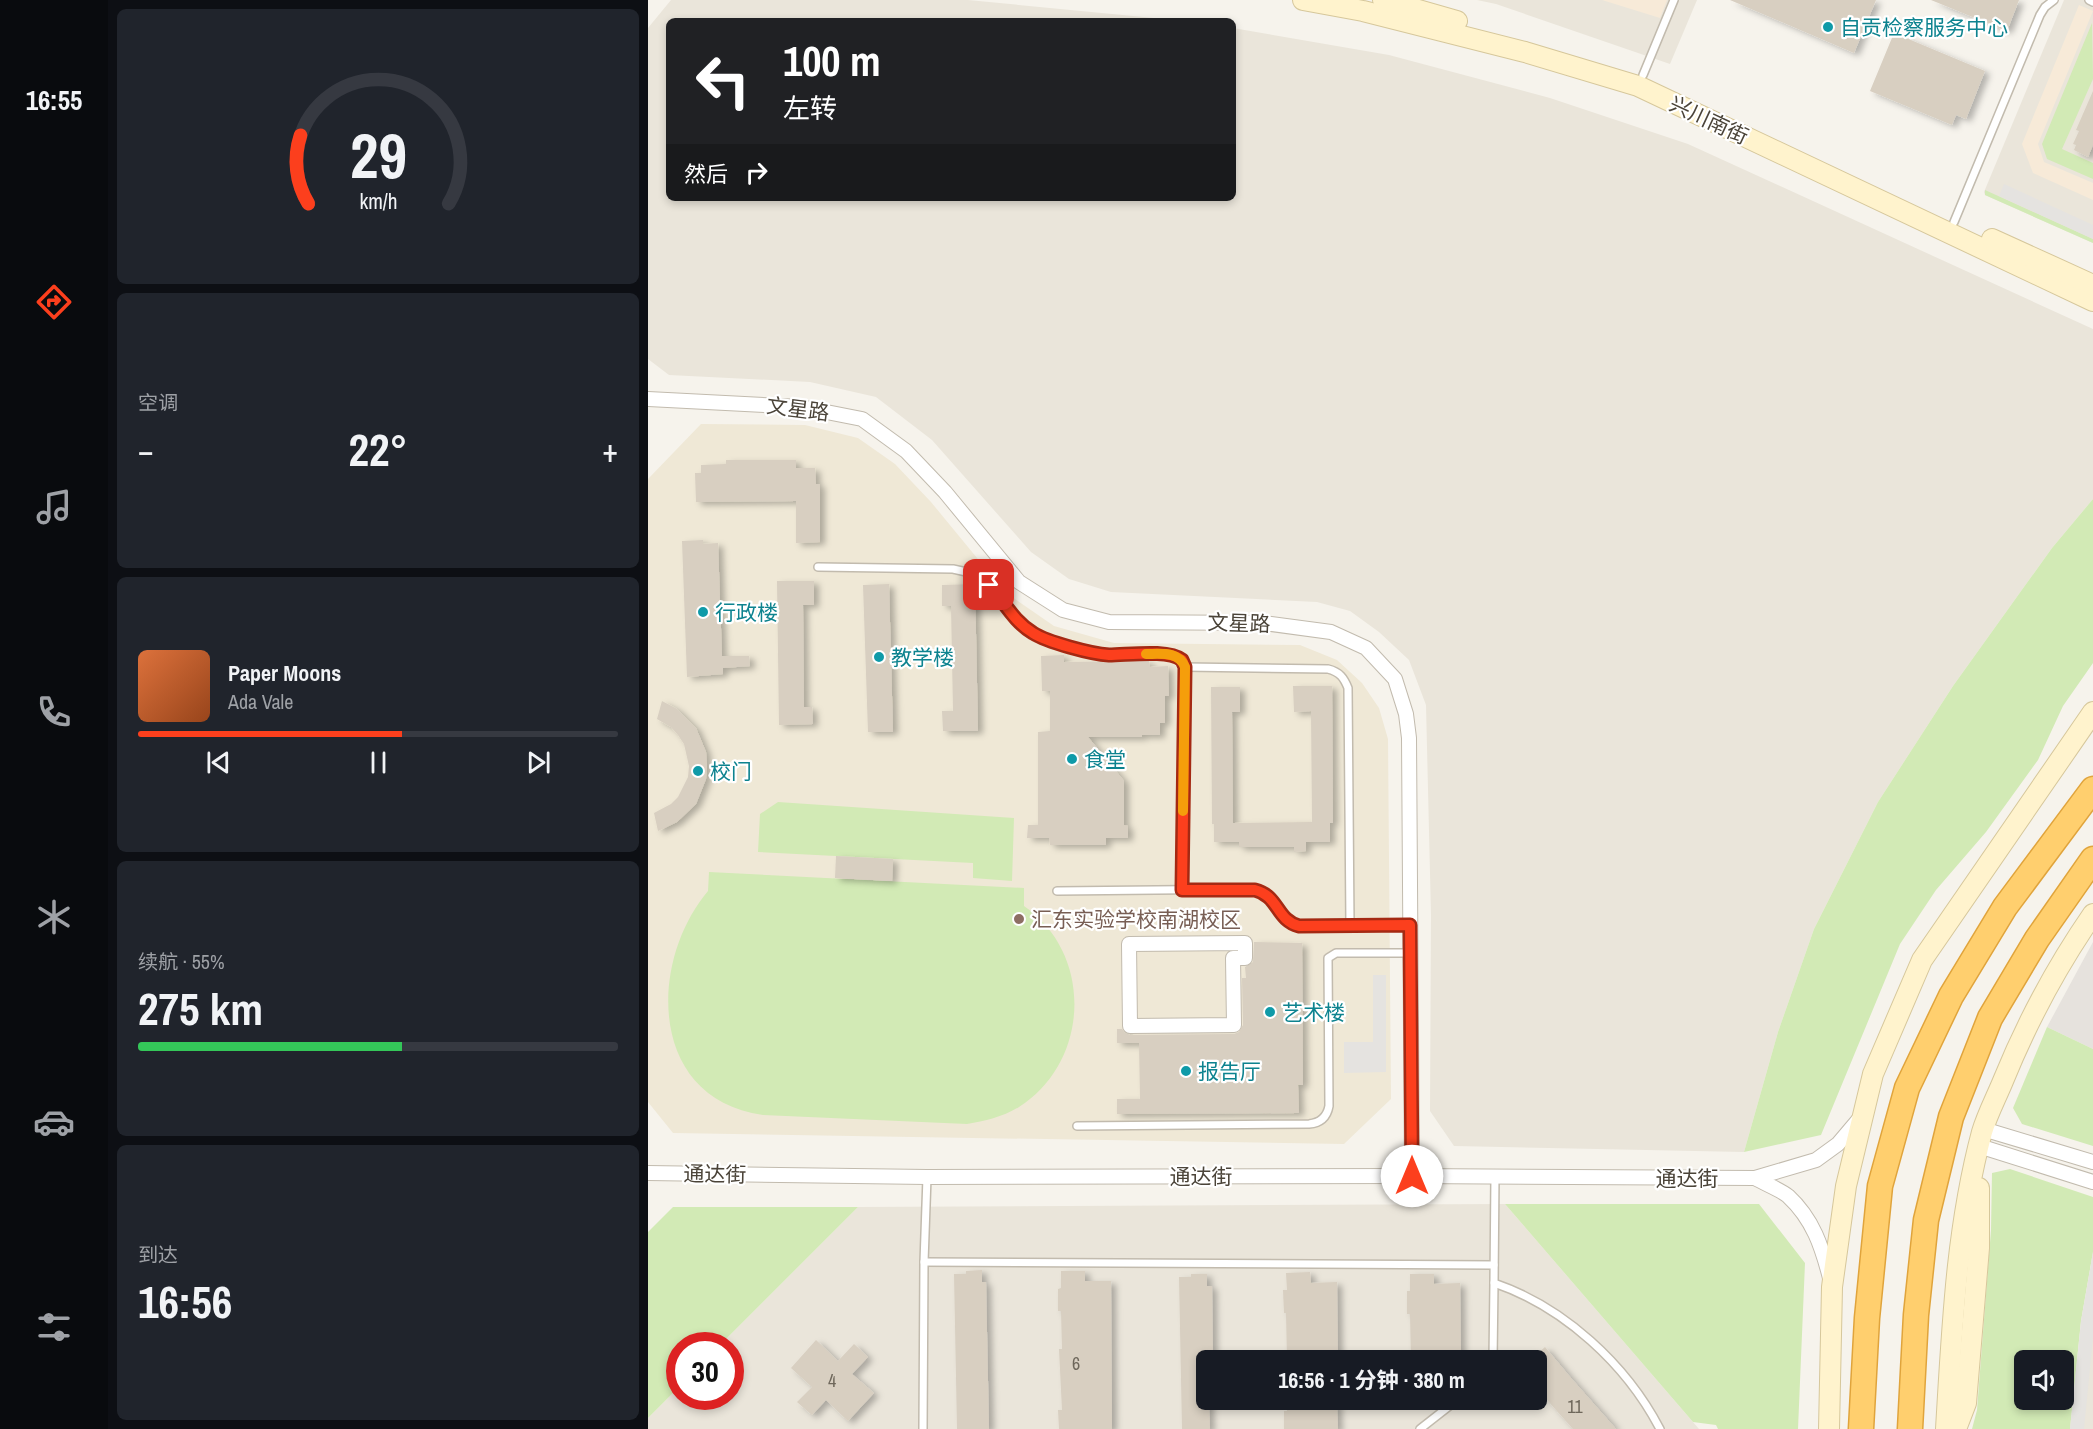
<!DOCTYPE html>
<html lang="zh">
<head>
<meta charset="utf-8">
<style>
	:root { --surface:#171b24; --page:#20242c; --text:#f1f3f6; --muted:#9ea1a6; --line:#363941; --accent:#fc3f1d }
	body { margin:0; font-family:"Archivo Narrow","Noto Sans SC",sans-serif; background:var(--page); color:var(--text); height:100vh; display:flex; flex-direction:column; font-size:22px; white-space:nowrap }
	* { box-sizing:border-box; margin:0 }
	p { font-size:20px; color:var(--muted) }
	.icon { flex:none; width:33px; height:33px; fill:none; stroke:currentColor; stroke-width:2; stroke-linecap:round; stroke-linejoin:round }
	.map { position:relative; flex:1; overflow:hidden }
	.details { display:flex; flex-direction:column; gap:9px; padding:9px; background:#0d0f14; width:540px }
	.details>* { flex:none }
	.top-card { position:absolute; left:18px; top:18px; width:570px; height:183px; border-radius:9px; box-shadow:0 3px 9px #0003; background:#202124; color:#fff; overflow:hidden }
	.controls { position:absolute; left:1366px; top:1350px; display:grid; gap:12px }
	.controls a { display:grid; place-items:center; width:60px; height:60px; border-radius:9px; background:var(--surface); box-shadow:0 3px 9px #0003; font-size:30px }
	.speed { position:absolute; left:18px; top:1332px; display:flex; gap:12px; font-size:30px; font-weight:700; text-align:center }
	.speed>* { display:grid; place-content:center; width:78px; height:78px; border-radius:50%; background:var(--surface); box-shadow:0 3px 9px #0003; line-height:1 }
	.speed .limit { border:9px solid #d22; background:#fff; color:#111 }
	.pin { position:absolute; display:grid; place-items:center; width:51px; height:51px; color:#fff; margin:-26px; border-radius:12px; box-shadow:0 3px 9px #0006 }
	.me { position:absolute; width:66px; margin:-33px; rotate:0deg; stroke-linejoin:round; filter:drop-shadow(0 0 4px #0008) }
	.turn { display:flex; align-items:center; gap:21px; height:126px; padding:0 18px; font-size:27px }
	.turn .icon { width:78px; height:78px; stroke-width:2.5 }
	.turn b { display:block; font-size:42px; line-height:51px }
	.then { display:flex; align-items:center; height:57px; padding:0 18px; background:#0003; gap:12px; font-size:22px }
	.big { font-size:45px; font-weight:700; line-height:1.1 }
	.details .widget { flex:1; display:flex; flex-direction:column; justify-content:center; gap:9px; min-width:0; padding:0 21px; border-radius:9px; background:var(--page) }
	.details .dial { align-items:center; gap:0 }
	.dial svg { height:156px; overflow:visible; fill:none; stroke:var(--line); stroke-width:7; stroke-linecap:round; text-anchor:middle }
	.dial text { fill:var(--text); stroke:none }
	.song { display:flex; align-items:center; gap:18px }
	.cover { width:72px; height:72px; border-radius:9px; background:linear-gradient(135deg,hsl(20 70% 55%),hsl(20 70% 35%)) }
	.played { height:6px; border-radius:3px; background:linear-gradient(90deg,var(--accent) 55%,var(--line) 55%) }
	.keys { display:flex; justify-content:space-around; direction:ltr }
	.heat { display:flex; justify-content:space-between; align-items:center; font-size:33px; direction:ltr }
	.charge { height:9px; border-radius:4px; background:linear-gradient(90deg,#34c759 55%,var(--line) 0) }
	.trip { position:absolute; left:548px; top:1350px; width:351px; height:60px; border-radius:9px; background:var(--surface); box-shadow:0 3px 9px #0003; font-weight:700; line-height:60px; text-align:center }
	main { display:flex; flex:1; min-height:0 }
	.tab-bar { display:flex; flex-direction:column; width:108px; justify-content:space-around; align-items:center; background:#090b0e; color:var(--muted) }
	.tab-bar .icon { width:42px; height:42px }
	.tab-bar .current { color:var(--accent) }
	.tab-bar b { font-size:27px; color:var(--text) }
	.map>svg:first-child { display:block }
	.residential { fill:#eae5da; fill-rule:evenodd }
	.commercial { fill:#f7ead8 }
	.industrial { fill:#e6e2dd }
	.education { fill:#efe8d6 }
	.green { fill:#d2eab5; fill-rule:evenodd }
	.parking { fill:#e5e3e0 }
	.building { fill:#d8cfc1; filter:url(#shadow) }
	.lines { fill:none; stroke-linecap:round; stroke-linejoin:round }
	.lane-casing { stroke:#c2bbae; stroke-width:10 }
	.street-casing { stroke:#c2bbae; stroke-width:16 }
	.secondary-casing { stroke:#d6c79b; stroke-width:22 }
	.highway-casing { stroke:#e0a43c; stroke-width:27 }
	.lane { stroke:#fff; stroke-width:7 }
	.street { stroke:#fff; stroke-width:14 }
	.secondary { stroke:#fff3cd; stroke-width:20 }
	.highway { stroke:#ffcf6e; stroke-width:24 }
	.route-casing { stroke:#a42913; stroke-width:15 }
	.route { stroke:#fc3f1d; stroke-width:10 }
	.slow { stroke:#f59e0b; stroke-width:10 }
	.culture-dot { fill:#0f9aa8; stroke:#fff; stroke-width:2 }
	.education-dot { fill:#8d6e63; stroke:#fff; stroke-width:2 }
	.labels { text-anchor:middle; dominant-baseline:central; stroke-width:4.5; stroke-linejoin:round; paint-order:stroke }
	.number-label { font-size:18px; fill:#6e675b }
	.culture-label { font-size:21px; fill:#0d838f; stroke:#fff; text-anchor:start }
	.street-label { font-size:21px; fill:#4b4439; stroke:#fff }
	.education-label { font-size:21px; fill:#785e54; stroke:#fff; text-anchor:start }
</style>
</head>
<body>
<main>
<nav class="tab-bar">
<b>16:55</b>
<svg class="icon current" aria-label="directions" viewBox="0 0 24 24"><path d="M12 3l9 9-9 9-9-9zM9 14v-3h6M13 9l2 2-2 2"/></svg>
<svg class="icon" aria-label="music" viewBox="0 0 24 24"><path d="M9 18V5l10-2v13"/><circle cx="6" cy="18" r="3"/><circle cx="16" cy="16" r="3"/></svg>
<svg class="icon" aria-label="phone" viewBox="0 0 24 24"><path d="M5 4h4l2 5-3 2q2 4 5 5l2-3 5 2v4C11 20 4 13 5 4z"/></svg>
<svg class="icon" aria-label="climate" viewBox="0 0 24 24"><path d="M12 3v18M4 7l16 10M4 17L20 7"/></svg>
<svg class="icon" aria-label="car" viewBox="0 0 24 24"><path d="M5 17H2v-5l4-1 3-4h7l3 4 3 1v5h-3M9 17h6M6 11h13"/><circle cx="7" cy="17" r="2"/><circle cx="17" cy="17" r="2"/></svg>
<svg class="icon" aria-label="filters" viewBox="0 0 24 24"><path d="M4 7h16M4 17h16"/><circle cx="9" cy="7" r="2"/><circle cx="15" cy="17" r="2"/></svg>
</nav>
<section class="details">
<div class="widget dial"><svg viewBox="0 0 100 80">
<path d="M14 69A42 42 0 1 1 86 69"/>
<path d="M14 69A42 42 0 0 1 10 34" stroke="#fc3f1d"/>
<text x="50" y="56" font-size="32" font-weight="700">29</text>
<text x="50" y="72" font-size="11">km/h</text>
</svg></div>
<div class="widget"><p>空调</p>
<div class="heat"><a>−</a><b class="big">22°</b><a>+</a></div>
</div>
<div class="widget">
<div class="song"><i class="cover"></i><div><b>Paper Moons</b><p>Ada Vale</p></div></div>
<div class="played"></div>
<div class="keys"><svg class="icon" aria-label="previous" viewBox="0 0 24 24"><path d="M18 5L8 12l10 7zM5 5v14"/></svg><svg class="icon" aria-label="pause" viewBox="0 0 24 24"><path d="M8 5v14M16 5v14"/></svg><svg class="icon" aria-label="next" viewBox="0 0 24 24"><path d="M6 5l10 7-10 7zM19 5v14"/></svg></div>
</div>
<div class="widget"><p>续航 · 55%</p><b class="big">275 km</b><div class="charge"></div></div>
<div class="widget"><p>到达</p><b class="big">16:56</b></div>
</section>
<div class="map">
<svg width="1445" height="1429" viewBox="0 0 1445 1429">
	<defs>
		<filter id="shadow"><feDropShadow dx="5" dy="3" stdDeviation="3" flood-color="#0004"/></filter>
	</defs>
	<rect width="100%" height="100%" fill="#f6f3ec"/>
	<g class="residential">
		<path d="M 23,0 L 320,0 L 537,21 L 21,21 L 21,198 L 585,198 L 585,28 L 741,55 L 902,98 L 1040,144 L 1445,329 L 1445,499 L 1404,548 L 1305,686 L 1230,802 L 1166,929 L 1130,1032 L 1096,1152 L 806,1146 L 782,1111 L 783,915 L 778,705 L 761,660 L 731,632 L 702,611 L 669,602 L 463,592 L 421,579 L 383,552 L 284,440 L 228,397 L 162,382 L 21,375 L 0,359 L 0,28 Z"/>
		<path d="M 829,0 L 1049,0 L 1022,64 L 848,4 Z"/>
		<path d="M 1416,0 L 1445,0 L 1445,243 L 1337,195 L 1336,192 Z"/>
		<path d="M 857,1204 L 1051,1429 L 0,1429 L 0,1418 L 31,1387 L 32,1396 L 82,1396 L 82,1346 L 72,1345 L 210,1207 ZM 558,1360 L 888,1360 L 888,1400 L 558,1400 Z"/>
		<path d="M 1445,1252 L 1445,1429 L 1422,1429 Z"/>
	</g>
	<g class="commercial">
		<path d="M 954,0 L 1019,0 L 1012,18 Z"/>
		<path d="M 1431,5 L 1445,11 L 1390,144 L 1396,162 L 1445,183 L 1445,200 L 1385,173 L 1374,144 Z"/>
	</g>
	<path class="industrial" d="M 1445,942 L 1445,1049 L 1399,1027 Z"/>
	<path class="education" d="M 53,424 L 157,425 L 210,438 L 247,464 L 283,502 L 357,592 L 406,626 L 466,643 L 652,645 L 689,660 L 714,683 L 731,708 L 740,739 L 743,1099 L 696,1144 L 25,1133 L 0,1102 L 0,479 Z"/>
	<g class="green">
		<path d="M 1444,23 L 1445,79 L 1414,149 L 1445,163 L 1445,179 L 1399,159 L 1394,144 Z"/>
		<path d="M 1337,190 L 1445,239 L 1445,243 L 1337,195 Z"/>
		<path d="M 1445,499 L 1445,663 L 1415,706 L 1390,760 L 1338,832 L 1288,890 L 1252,944 L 1173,1135 L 1096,1152 L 1130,1032 L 1166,929 L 1230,802 L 1305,686 L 1404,548 Z"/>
		<path d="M 130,802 L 366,818 L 364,881 L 325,878 L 325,863 L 110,852 L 112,814 Z"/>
		<path d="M 61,872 L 376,888 L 376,906 C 446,954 442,1062 371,1107 C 355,1117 337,1121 319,1124 L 115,1115 C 0,1099 0,962 60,891 Z"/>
		<path d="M 1399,1027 L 1445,1049 L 1445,1146 L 1374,1124 L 1365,1108 Z"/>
		<path d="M 1362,1169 L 1445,1197 L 1445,1252 L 1433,1321 L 1422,1429 L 1324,1429 L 1329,1410 L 1343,1230 L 1344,1173 ZM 1377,1360 L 1416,1360 L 1416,1400 L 1377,1400 Z"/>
		<path d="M 857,1204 L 1111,1204 L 1157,1263 L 1150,1429 L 1070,1429 L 1068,1425 L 1045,1422 Z"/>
		<path d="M 25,1207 L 210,1207 L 72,1345 L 32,1346 L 31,1387 L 0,1418 L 0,1232 Z"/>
	</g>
	<g class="parking">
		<path d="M 1356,184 L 1445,225 L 1445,239 L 1351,196 Z"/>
		<path d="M 725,975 L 738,975 L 738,1072 L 696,1073 L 696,1042 L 725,1042 Z"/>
		<path d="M 1445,1252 L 1445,1338 L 1436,1429 L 1422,1429 L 1433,1321 Z"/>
	</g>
	<g class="building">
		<path d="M 1082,0 L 1228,0 L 1206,53 Z"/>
		<path d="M 1283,0 L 1371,0 L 1359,31 Z"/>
		<path d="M 1246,33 L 1337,71 L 1318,119 L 1308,115 L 1304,125 L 1222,91 Z"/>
		<path d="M 1445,91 L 1445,145 L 1440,157 L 1426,150 L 1428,145 L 1425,144 L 1431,131 L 1428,130 Z"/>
		<path d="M 78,460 L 148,460 L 148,468 L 167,468 L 168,484 L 172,484 L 172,542 L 148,543 L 148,501 L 48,502 L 47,473 L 53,473 L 53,465 L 78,464 Z"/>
		<path d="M 55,540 L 55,544 L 70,543 L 74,656 L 101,656 L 102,666 L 75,668 L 75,674 L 39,677 L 34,541 Z"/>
		<path d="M 129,581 L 166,581 L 166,605 L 155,605 L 156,707 L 164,707 L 165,724 L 131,725 Z"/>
		<path d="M 241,584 L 245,732 L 220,732 L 215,585 Z"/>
		<path d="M 327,584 L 330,731 L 295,731 L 294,711 L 305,711 L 303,606 L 294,606 L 294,585 Z"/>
		<path d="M 416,655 L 416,662 L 501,661 L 502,667 L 520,666 L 521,696 L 517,696 L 517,723 L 512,723 L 512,735 L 494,735 L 494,737 L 440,737 L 476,781 L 476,825 L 480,826 L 480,838 L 458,838 L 458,845 L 402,845 L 401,838 L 379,838 L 380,825 L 390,825 L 390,732 L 402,731 L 402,691 L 394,691 L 393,656 Z"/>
		<path d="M 645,686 L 684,686 L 685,823 L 682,823 L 682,842 L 658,842 L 658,851 L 646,852 L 646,847 L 591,847 L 591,842 L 566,842 L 566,824 L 564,824 L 563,687 L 592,687 L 592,712 L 584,712 L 585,823 L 664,822 L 663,711 L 646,712 Z"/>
		<path d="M 14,701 L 29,709 L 48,728 L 58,752 L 59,766 L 58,779 L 48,804 L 29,822 L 10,831 L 6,813 L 23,804 L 30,797 L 40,777 L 41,766 L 36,744 L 30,735 L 23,727 L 9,719 Z"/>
		<path d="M 188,856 L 245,859 L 244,881 L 187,878 Z"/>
		<path d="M 606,942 L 654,943 L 655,1085 L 650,1085 L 651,1113 L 469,1114 L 469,1099 L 492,1099 L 491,1043 L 469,1043 L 469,1029 L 474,1029 L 477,1033 L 482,1035 L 586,1034 L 591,1032 L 595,1025 L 594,978 L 598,978 L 597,967 L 605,962 Z"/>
		<path d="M 334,1270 L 334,1282 L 338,1282 L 341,1429 L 309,1429 L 306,1274 L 318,1274 L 318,1271 Z"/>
		<path d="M 413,1271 L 437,1271 L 437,1281 L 463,1281 L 464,1429 L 411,1429 L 410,1410 L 414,1410 L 411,1349 L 414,1349 L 413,1311 L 410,1311 L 410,1289 L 413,1288 Z"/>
		<path d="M 662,1272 L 663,1283 L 689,1282 L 690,1360 L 639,1360 L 638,1313 L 636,1313 L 635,1290 L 639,1290 L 638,1273 Z"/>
		<path d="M 543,1274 L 559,1274 L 559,1286 L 564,1286 L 565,1358 L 558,1360 L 558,1400 L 561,1400 L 562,1429 L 534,1429 L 531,1277 L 543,1277 Z"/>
		<path d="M 762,1274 L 786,1274 L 786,1284 L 812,1283 L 813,1360 L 763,1360 L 762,1314 L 759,1314 L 759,1291 L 762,1291 Z"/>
		<path d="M 168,1340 L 190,1361 L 206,1344 L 220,1357 L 204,1374 L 226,1393 L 200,1421 L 178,1400 L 164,1415 L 149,1402 L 164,1387 L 143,1368 Z"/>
		<path d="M 897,1347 L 923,1378 L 968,1429 L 925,1429 L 908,1410 L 888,1387 L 888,1355 Z"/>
		<path d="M 639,1400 L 663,1400 L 663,1404 L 689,1403 L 690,1429 L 636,1429 L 636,1411 L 639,1411 Z"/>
	</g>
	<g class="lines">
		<g class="lane-casing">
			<g id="lane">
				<path d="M 1441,0 L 1445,2"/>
				<path d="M 995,75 L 1026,0"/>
				<path d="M 1306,222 L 1392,15 L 1397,7 L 1406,0"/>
				<path d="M 170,567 L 305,569 L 332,575 L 350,595 L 369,621 L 386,634 L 399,640 L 458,655 L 524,655 L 534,660 L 537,667 L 534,890"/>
				<path d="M 537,667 L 680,669 C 692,672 696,678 700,688 L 702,925"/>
				<path d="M 409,891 L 607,889 C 631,896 628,920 651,925 L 762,925"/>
				<path d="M 429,1126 L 661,1124 C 672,1123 679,1117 681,1106 L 680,958 L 688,953 L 762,953"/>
				<path d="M 847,1176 L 846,1283 C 916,1307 978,1364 1012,1429"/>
				<path d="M 276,1262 L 846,1265"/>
				<path d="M 845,1360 L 846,1283"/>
				<path d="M 275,1429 L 276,1262 L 279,1177"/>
				<path d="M 772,1429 L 809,1400"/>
			</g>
		</g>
		<g class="street-casing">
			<g id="street">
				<path d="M 0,399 L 153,407 L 214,419 L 258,451 L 297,492 L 371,582 L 415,610 L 461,622 L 616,623 L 683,632 L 718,648 L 747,679 L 758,714 L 761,738 L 764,1176"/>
				<path d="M 597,943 L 597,958 L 585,958 L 586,1025 L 482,1026 L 481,944 Z"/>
				<path d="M 1335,1129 L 1445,1162"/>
				<path d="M 1331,1146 L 1445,1182"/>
				<path d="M 0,1173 L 279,1177 L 764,1176 L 1107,1178"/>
				<path d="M 1182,1278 C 1174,1247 1165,1219 1140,1196 C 1131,1189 1117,1184 1107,1178 L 1168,1160 L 1190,1144 L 1212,1118"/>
			</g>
		</g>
		<g class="secondary-casing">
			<g id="secondary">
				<path d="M 655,0 L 715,11 L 877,52 L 990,86 L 1445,301"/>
				<path d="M 735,0 L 809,21"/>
				<path d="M 1344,239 L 1445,285"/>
				<path d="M 1181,1429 L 1184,1287 L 1198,1186 L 1225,1074 L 1274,960 L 1445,712"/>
				<path d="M 1298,1429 C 1304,1330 1308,1229 1334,1132 C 1339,1115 1348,1098 1355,1081 C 1379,1022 1409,966 1445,914"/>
				<path d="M 1308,1429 L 1318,1403 L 1331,1248 L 1331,1188"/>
			</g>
		</g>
		<g class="highway-casing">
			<g id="highway">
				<path d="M 1213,1429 L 1219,1318 L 1232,1186 L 1259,1088 L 1303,996 L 1357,907 L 1445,789"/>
				<path d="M 1262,1429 L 1268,1315 L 1278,1220 L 1303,1117 L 1342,1018 L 1389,939 L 1445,859"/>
			</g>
		</g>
		<use href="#lane" class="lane"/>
		<use href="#street" class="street"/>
		<use href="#secondary" class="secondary"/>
		<use href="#highway" class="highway"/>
	</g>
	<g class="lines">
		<g class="route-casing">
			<path id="route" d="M 341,585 C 356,601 365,621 385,633 C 399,642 443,654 461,655 C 480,655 520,649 534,660 L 537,667 L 534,890 L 607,890 C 631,896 628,920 651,926 L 762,925 L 764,1176"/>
		</g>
		<use href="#route" class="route"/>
		<path class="slow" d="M 498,654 C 513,654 531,651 537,667 L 535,811"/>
	</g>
	<g class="culture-dot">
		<circle cx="1180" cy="27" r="6"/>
		<circle cx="55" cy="612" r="6"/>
		<circle cx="231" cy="657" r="6"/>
		<circle cx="424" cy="759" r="6"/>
		<circle cx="50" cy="771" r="6"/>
		<circle cx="622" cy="1012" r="6"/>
		<circle cx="538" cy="1071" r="6"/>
	</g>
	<circle class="education-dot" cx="371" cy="919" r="6"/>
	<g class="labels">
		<g class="number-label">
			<text x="428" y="1363">6</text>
			<text x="184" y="1380">4</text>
			<text x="927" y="1406">11</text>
		</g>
		<g class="culture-label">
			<text x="1192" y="27">自贡检察服务中心</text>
			<text x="67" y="612">行政楼</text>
			<text x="243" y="657">教学楼</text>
			<text x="436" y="759">食堂</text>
			<text x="62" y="771">校门</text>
			<text x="634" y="1012">艺术楼</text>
			<text x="550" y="1071">报告厅</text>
		</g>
		<g class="street-label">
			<text transform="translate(1061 120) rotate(25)">兴川南街</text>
			<text transform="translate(150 409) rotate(7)">文星路</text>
			<text transform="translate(591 623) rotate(2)">文星路</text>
			<text transform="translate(67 1174) rotate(1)">通达街</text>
			<text x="553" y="1176">通达街</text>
			<text x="1039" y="1178">通达街</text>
		</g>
		<g class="education-label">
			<text x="383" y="919">汇东实验学校南湖校区</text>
		</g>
	</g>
</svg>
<div class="controls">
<a><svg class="icon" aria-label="sound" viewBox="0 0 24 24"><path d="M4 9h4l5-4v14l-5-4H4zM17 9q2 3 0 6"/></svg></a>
</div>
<div class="speed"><div class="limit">30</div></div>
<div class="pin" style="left:341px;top:585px;background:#d93025"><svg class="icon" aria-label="arrive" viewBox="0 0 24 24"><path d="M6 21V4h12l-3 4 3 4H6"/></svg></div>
<svg class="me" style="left:764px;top:1176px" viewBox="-20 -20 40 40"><circle r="19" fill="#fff"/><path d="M0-13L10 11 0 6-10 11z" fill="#fc3f1d"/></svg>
<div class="trip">16:56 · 1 分钟 · 380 m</div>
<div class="top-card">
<div class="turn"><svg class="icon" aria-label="left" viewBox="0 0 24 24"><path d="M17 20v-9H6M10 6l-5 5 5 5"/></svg><div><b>100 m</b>左转</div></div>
<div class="then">然后<svg class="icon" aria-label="right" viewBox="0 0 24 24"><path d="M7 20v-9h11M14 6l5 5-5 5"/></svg></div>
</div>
</div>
</main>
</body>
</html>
